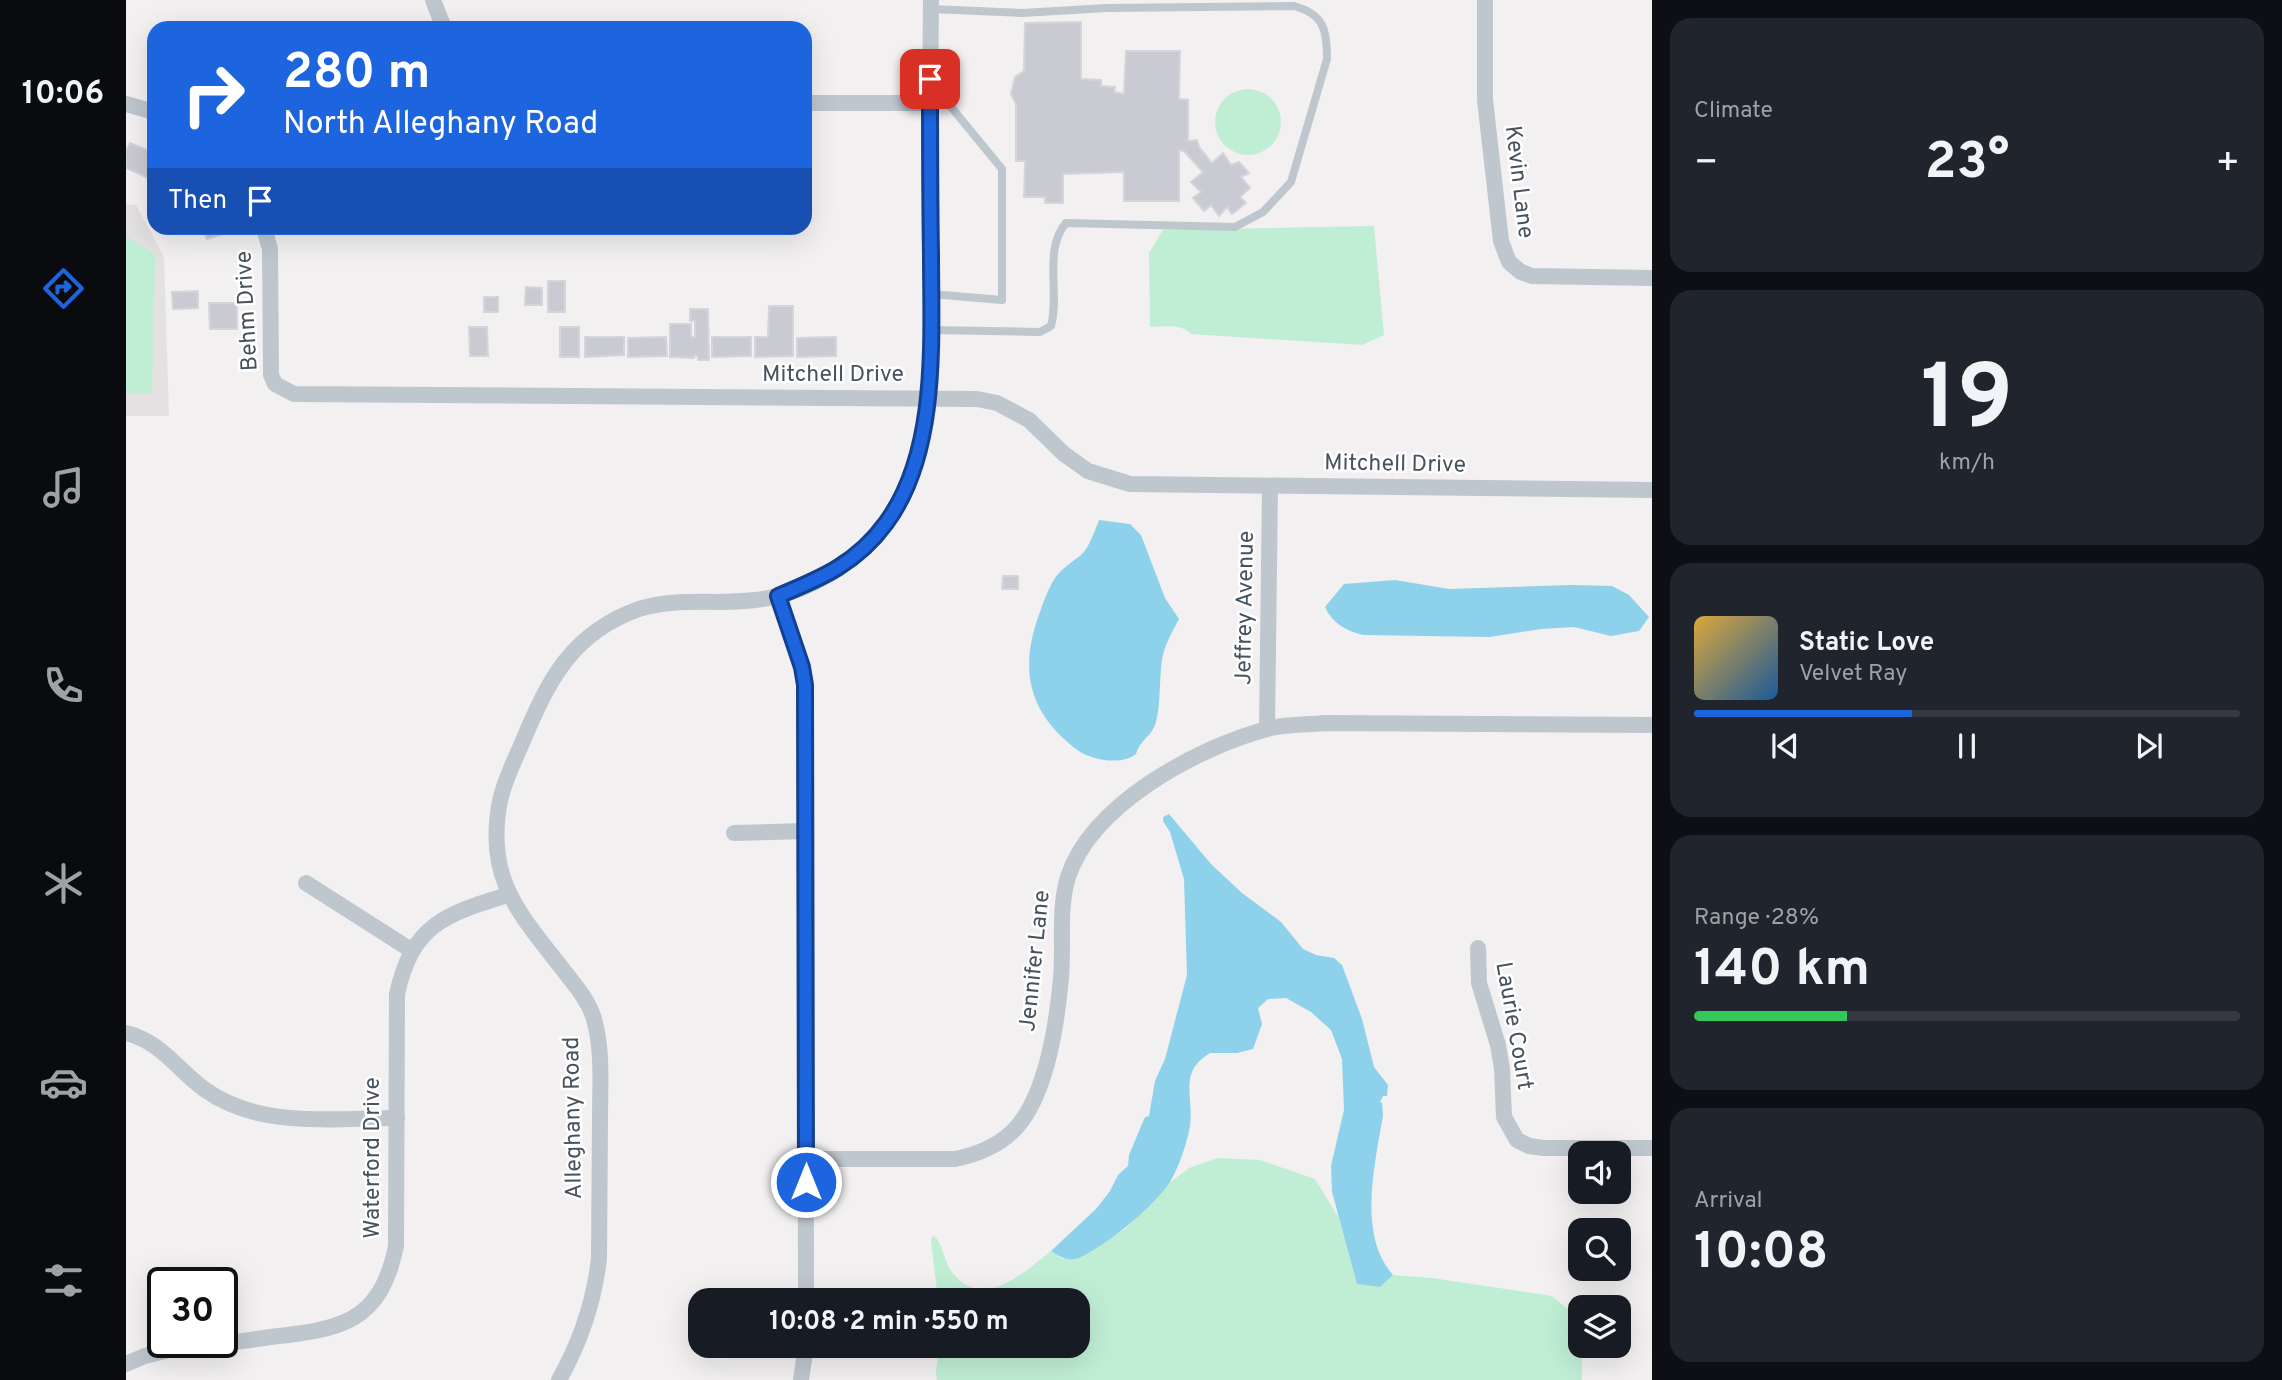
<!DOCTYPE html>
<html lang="en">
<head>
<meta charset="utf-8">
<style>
	:root { --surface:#171b24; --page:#20242c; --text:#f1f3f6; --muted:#9ea1a6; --line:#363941; --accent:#1d64df }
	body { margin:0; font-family:Overpass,sans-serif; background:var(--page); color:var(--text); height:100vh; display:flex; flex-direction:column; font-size:26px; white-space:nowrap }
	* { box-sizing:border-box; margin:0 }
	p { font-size:23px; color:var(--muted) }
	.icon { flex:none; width:38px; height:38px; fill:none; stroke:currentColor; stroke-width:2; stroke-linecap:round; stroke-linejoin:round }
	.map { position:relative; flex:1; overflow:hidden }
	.side { display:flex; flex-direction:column; gap:18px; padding:18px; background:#0d0f14; width:630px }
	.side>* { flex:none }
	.guide { position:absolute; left:21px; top:21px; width:665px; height:214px; border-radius:21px; box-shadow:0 7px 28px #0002; background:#1d64df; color:#fff; overflow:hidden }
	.fabs { position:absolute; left:1442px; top:1141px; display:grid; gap:14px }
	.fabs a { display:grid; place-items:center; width:63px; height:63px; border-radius:14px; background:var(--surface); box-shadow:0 7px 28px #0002; font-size:35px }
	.speed { position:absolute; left:21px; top:1267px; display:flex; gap:14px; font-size:35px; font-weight:700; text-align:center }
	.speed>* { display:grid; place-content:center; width:91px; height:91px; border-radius:50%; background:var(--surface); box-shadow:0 7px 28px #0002; line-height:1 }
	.speed .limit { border:4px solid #111; border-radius:10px; background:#fff; color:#111 }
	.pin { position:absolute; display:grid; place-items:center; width:60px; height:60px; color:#fff; margin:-30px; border-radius:14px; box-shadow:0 4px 10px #0006 }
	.me { position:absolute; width:77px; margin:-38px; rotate:0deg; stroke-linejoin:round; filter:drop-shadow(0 0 5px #0008) }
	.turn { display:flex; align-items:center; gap:24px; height:147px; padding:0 21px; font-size:32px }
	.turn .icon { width:91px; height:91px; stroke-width:2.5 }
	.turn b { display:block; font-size:49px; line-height:60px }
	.then { display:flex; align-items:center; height:66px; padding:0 21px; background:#0003; gap:14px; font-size:26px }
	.big { font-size:52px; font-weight:700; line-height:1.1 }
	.side .widget { flex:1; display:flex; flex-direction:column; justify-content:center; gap:10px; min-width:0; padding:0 24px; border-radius:21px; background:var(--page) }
	.side .dial { align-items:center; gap:0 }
	.dial b { font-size:91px; line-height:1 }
	.song { display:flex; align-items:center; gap:21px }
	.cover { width:84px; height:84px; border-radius:10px; background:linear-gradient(135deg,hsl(40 70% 55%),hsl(210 70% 35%)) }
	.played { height:7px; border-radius:4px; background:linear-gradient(90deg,var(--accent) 40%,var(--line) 40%) }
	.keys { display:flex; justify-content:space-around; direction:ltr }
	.heat { display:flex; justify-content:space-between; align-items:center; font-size:38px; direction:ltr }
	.charge { height:10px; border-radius:5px; background:linear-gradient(90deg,#34c759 28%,var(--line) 0) }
	.trip { position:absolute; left:562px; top:1288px; width:402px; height:70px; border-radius:21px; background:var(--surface); box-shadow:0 7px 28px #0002; font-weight:700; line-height:70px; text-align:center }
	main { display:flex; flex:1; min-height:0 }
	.menu { display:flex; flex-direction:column; width:126px; justify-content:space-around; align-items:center; background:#090b0e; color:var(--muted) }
	.menu .icon { width:49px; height:49px }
	.menu .current { color:var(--accent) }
	.menu b { font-size:32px; color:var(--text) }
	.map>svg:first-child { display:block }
	.education { fill:#e3e1e2 }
	.green { fill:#c0eed5 }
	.water { fill:#8ed1ea }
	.building { fill:#cacbd2; stroke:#d4d5db; stroke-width:2 }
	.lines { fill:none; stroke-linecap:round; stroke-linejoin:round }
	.service { stroke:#bec6ce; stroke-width:8 }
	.minor { stroke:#bec6ce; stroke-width:16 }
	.route-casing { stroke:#134191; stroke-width:18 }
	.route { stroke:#1d64df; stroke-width:12 }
	.labels { text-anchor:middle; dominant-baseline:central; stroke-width:5; stroke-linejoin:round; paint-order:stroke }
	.street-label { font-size:23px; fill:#48525d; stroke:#fff }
</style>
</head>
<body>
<main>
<nav class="menu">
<b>10:06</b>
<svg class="icon current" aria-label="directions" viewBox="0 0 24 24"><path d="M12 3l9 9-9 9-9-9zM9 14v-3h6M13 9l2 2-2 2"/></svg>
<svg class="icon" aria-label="music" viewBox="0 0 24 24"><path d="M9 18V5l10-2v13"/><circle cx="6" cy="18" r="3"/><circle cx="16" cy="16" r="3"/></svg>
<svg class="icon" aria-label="phone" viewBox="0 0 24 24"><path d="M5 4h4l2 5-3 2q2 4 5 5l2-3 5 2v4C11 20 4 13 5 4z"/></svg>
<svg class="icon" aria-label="climate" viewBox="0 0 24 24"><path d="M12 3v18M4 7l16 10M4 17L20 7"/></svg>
<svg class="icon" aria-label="car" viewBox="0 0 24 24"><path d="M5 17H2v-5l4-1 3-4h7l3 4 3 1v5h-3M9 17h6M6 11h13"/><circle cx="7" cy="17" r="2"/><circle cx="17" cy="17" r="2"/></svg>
<svg class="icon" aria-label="filters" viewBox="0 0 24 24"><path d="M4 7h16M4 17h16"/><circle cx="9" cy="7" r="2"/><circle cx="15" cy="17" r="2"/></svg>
</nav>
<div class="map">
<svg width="1526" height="1380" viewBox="0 0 1526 1380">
	<rect width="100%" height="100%" fill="#f2f0f0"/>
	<path class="education" d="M 0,204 L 10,205 L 38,257 L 43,416 L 0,416 Z"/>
	<g class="green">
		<circle cx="1122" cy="122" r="33"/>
		<path d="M 1248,226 L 1258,335 L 1236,345 L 1065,334 C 1055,323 1037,327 1024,327 L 1023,253 L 1037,230 Z"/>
		<path d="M 0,236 L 29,255 L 26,394 L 0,394 Z"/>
		<path d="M 1092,1158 L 1134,1160 L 1189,1179 L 1213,1218 L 1231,1284 L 1254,1287 L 1267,1275 L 1306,1278 L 1426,1296 L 1451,1317 L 1456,1346 L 1456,1380 L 811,1380 C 807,1360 818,1367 805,1346 L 952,1346 L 952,1300 L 812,1300 L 805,1240 L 807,1235 C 817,1243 817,1258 824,1269 C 853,1313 897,1274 925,1251 L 937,1259 L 999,1229 L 1043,1183 L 1063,1168 Z"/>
	</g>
	<g class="water">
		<path d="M 973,520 L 1004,524 L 1015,535 L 1039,598 L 1053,619 C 1046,632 1038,646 1036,660 C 1033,680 1035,702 1030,722 C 1027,735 1013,741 1010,754 C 995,766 964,760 950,749 C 901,711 893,668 914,612 C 918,601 922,589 929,578 C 937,567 947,562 956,554 C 964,546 969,530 973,520 Z"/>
		<path d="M 1269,580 L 1323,589 L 1445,585 L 1486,586 L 1503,595 L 1523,617 L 1513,631 L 1485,636 L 1448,627 L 1415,629 L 1364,637 L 1237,635 C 1220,631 1206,623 1199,607 L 1218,584 Z"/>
		<path d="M 1043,814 L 1085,864 L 1116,893 L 1155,922 L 1177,949 L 1190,955 L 1208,958 L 1216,965 L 1236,1019 L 1248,1067 L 1262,1085 L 1261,1096 L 1257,1096 L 1254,1102 L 1256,1103 L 1257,1115 C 1249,1164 1231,1235 1267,1275 L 1254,1287 L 1231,1284 L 1206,1192 L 1205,1166 L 1218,1110 L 1216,1059 L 1205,1030 L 1185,1012 L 1160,998 L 1142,999 L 1132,1008 L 1136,1024 L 1127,1049 L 1111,1053 L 1084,1053 C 1052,1072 1068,1096 1064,1126 C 1061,1143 1053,1167 1044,1182 C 1029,1204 999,1229 977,1244 C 955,1257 948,1267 925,1251 L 970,1209 L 984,1191 L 992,1175 L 1002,1166 L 1003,1155 L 1019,1117 L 1023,1116 L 1029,1081 L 1039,1059 L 1061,975 L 1058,879 L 1044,832 L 1037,821 L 1037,817 Z"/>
	</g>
	<g class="building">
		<path d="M 955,22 L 955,79 L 975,80 L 975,86 L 989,87 L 988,92 L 998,94 L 1000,51 L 1054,51 L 1053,99 L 1062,100 L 1062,141 L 1071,140 L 1073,147 L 1086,163 L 1097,153 L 1105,165 L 1113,162 L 1123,173 L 1115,177 L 1124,188 L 1114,197 L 1120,203 L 1106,214 L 1101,207 L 1093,216 L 1085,205 L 1078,211 L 1067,198 L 1075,192 L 1065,182 L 1077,172 L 1058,151 L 1053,150 L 1053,201 L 998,201 L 998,172 L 937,174 L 937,203 L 919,203 L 919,197 L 898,197 L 899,161 L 890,161 L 890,104 L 885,94 L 889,77 L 898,71 L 899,23 Z"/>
		<path d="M 4,143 L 28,153 L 28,171 L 24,179 L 0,168 L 0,151 Z"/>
		<path d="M 77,228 L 98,228 L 100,233 L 81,239 Z"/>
		<rect x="422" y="281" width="17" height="31"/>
		<path d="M 400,287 L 416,288 L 416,305 L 399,305 Z"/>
		<path d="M 72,291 L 72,308 L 47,309 L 46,292 Z"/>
		<rect x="358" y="297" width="14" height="15"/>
		<path d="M 83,303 L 111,303 L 111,329 L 84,329 Z"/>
		<path d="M 643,306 L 667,306 L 667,356 L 629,357 L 629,337 L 642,337 Z"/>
		<path d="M 564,309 L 582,309 L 583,360 L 572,360 L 572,356 L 568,356 L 568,358 L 544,357 L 544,324 L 565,324 L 565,337 L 569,337 L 569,321 L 564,321 Z"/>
		<path d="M 343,327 L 361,327 L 362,356 L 344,356 Z"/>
		<rect x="434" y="327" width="19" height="30"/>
		<path d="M 459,337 L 498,337 L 498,355 L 459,357 Z"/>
		<path d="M 540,337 L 541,356 L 502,357 L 502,338 Z"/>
		<path d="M 586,337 L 625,337 L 625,356 L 586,357 Z"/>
		<path d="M 710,337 L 710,356 L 671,357 L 671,338 Z"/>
		<path d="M 877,576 L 892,576 L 892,589 L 876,589 Z"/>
	</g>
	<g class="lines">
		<g class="service">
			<path d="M 805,9 L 896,13 L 981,8 L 1168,6 C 1198,14 1201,30 1201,59 L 1165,182 L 1137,212 L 1109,227 L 940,223 C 917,249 934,294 925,326 L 914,332 L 805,330"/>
			<path d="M 804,103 L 821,102 L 876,169 L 876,300 L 805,294"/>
		</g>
		<g class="minor">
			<path d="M 307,0 L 318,28"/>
			<path d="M 1359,0 L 1359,100 L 1375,241 L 1383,262 L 1395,272 L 1406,276 L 1526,278"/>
			<path d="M 679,103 L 804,103"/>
			<path d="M 0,104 L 28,112"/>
			<path d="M 138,228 L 144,249 L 145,375 L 149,384 L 168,394 L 851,399 L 871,403 L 903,420 L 938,454 L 962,471 L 1004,484 L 1526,490"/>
			<path d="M 652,596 L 676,667 L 679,686 L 680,1300"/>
			<path d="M 1141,729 L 1144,487"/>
			<path d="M 608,833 L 679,831"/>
			<path d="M 180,883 L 285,950"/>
			<path d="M 1352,948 L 1353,983 L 1372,1045 L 1376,1069 L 1378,1117 L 1391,1140 L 1403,1146 L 1418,1148 L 1526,1148"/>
			<path d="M 0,1033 C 34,1041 51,1069 78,1089 C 133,1129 207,1118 271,1118"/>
			<path d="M 679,1159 L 829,1159 C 849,1155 870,1147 886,1132 C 920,1100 931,1023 935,978 C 938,944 932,910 942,877 C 966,804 1071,748 1141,729 C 1159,724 1180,725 1199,723 L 1526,725"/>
			<path d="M 0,1364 L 19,1356 L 43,1350 C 77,1346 111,1342 145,1337 C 214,1329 254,1324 270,1246 L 271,994 C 286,925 319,914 382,895"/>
			<path d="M 433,1380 C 455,1341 468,1303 473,1258 C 473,1212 474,1166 474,1119 C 474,1086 477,1051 468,1019 C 462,999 448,984 435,967 C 392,912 359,877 374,801 C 378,781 388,762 396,743 C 422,681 445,633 513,609 C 549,597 591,605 629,600 C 694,593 757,545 782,485 C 811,414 805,315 805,240 C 804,160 804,80 805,0"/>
			<path d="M 675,1380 L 680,1346"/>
		</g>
	</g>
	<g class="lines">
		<g class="route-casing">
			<path id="route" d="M 680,1182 L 679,685 L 676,667 L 652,596 C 696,578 731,563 760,523 C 813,451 805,340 805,255 C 804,196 804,138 804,79"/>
		</g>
		<use href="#route" class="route"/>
	</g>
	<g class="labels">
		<g class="street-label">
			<text transform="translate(1392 182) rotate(83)">Kevin Lane</text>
			<text transform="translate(122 311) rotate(-93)">Behm Drive</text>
			<text x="707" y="375">Mitchell Drive</text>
			<text transform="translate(1269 465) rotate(1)">Mitchell Drive</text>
			<text transform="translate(1120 608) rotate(-89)">Jeffrey Avenue</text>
			<text transform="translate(910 961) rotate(-84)">Jennifer Lane</text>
			<text transform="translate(1387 1026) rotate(80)">Laurie Court</text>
			<text transform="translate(448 1118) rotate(-91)">Alleghany Road</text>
			<text transform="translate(247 1158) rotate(-90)">Waterford Drive</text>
		</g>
	</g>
</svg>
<div class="fabs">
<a><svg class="icon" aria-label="sound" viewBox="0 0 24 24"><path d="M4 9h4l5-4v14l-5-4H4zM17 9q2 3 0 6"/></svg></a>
<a><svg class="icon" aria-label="search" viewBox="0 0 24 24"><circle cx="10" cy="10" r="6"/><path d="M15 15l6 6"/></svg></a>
<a><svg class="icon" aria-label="layers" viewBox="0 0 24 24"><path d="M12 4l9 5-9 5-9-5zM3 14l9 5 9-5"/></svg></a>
</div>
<div class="speed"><div class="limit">30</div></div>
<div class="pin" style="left:804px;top:79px;background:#d93025"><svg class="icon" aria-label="arrive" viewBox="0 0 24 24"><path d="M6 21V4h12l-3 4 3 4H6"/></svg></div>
<svg class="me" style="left:680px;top:1182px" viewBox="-20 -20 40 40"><circle r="17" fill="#1d64df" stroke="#fff" stroke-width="3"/><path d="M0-11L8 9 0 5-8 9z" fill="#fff"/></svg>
<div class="trip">10:08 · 2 min · 550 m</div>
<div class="guide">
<div class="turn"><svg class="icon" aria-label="right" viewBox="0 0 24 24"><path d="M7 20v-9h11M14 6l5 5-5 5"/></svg><div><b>280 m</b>North Alleghany Road</div></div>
<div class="then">Then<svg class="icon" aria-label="arrive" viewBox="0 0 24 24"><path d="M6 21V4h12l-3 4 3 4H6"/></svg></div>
</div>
</div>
<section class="side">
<div class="widget"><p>Climate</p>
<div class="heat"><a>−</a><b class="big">23°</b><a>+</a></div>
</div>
<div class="widget dial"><b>19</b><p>km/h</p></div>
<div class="widget">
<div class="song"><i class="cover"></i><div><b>Static Love</b><p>Velvet Ray</p></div></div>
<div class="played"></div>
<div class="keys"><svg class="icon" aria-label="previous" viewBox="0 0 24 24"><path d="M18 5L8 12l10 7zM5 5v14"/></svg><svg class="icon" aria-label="pause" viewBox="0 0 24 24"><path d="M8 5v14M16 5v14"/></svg><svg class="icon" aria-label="next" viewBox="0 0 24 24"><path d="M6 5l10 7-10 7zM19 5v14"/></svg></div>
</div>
<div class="widget"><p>Range · 28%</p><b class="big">140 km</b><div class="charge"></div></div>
<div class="widget"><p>Arrival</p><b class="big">10:08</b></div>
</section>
</main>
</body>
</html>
